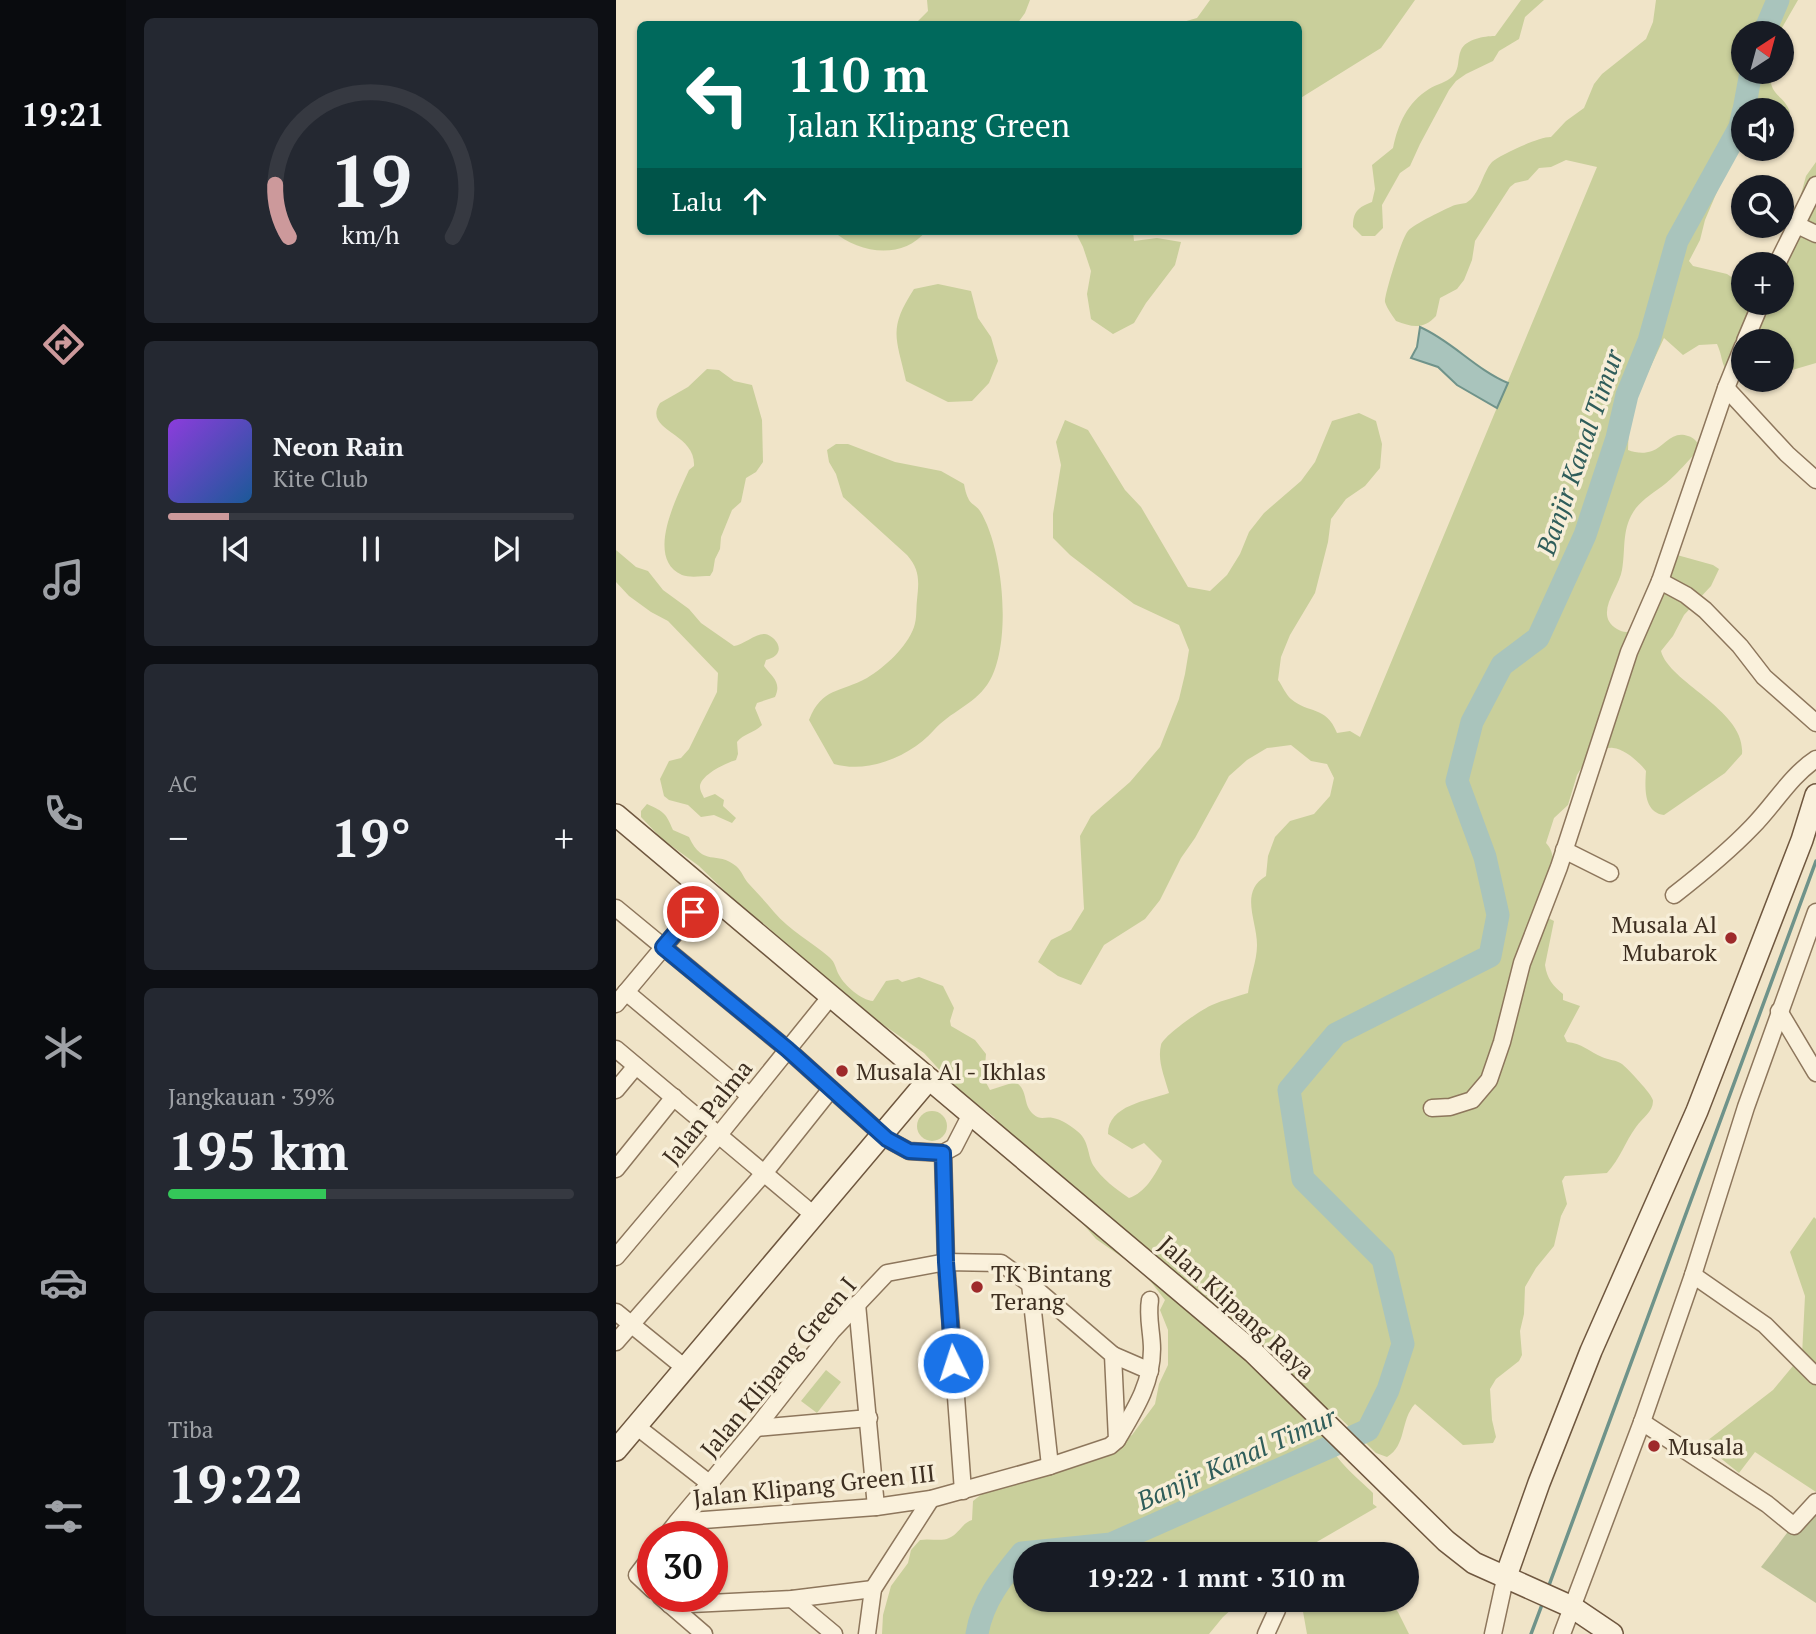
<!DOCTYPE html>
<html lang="id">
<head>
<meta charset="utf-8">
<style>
	:root { --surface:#171b24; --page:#242831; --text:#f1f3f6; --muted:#9ea1a6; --line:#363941; --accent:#cc999b }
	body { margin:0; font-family:"PT Serif",serif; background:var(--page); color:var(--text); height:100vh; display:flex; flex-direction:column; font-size:26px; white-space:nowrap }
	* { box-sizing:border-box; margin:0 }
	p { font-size:23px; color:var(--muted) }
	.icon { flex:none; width:38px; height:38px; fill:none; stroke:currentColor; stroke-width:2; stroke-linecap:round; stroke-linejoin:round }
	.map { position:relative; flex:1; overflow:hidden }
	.details { display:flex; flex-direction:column; gap:18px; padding:18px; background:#0d0f14; width:490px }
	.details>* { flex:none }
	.hud { position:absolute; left:21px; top:21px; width:665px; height:214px; border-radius:10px; box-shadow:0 2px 5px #0004; background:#00695c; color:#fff; overflow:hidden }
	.needle { width:46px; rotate:36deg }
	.controls { position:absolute; left:1115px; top:21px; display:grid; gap:14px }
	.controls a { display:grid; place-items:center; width:63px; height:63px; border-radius:50%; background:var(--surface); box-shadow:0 2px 5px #0004; font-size:35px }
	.speed { position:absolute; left:21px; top:1521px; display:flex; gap:14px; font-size:35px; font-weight:700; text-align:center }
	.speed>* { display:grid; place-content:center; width:91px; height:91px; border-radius:50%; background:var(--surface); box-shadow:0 2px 5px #0004; line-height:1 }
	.speed .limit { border:10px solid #d22; background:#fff; color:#111 }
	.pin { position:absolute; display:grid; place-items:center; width:60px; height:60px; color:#fff; margin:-30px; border:4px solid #fff; border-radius:50%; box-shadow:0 2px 7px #0007 }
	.me { position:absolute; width:77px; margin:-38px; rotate:356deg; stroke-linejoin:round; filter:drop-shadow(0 0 5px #0008) }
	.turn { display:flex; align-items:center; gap:24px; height:147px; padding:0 35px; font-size:32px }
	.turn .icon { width:91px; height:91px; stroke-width:2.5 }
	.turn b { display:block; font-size:49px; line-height:60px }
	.then { display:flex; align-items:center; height:66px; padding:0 35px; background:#0003; gap:14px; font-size:26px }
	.big { font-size:52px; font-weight:700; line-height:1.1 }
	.details .widget { flex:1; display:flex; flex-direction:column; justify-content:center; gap:10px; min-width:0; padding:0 24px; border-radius:10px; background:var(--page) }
	.details .dial { align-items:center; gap:0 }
	.dial svg { height:182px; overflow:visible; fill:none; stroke:var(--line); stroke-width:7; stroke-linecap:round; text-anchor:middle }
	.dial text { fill:var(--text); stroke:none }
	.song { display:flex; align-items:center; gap:21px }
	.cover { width:84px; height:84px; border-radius:10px; background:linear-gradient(135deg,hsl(270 70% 55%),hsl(210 70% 35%)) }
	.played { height:7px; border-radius:4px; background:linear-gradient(90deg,var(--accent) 15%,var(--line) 15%) }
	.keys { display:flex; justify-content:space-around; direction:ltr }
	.heat { display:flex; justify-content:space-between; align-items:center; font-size:38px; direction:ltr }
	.charge { height:10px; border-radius:5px; background:linear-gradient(90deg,#34c759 39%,var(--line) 0) }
	.trip { position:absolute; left:397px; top:1542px; width:406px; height:70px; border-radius:35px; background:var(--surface); box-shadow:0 2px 5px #0004; font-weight:700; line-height:70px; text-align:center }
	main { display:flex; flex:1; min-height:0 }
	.tab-bar { display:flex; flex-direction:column; width:126px; justify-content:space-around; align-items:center; background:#090b0e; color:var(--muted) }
	.tab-bar .icon { width:49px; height:49px }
	.tab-bar .on { color:var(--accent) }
	.tab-bar b { font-size:32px; color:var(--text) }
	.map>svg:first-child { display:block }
	.green { fill:#c9cf9b }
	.cemetery { fill:#bfc49a }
	.water { fill:#a9c4bc; stroke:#6f938a; stroke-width:2 }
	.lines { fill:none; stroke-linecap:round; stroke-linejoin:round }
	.stream { stroke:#6f938a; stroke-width:3.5 }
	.river { stroke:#a9c4bc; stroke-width:23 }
	.street-casing { stroke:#8d765c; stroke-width:19 }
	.secondary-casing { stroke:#6f573f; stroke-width:24 }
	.street { stroke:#faf1dc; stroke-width:16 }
	.secondary { stroke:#faf1dc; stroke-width:21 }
	.route-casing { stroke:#114b97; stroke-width:18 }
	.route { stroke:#1a73e8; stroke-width:12 }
	.poi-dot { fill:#9e2a2b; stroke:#f7eed8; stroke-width:2.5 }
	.labels { text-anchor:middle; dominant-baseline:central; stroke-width:7; stroke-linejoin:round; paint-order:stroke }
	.poi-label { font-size:24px; fill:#3d2e20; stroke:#f7eed8; text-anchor:start }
	.street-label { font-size:24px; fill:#3d2e20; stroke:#f7eed8 }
	.water-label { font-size:26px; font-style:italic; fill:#2f5d5a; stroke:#f7eed8 }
</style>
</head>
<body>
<main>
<nav class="tab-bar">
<b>19:21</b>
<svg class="icon on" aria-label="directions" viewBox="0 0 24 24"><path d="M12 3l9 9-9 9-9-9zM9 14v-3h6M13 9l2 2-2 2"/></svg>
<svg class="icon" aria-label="music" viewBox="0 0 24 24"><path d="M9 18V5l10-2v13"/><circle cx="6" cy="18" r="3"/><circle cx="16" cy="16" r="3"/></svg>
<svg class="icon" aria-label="phone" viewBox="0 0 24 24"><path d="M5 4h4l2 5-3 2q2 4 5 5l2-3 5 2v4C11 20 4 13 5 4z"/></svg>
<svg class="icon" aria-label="climate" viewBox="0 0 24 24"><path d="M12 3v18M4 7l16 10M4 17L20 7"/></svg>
<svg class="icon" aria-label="car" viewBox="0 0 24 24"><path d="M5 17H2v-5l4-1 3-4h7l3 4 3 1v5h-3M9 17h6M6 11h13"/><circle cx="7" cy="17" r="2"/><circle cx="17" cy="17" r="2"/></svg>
<svg class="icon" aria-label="filters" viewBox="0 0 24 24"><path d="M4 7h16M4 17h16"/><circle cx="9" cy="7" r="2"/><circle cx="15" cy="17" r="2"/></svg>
</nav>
<section class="details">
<div class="widget dial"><svg viewBox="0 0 100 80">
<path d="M14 69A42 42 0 1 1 86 69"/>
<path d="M14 69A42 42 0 0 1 8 46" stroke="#cc999b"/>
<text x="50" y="56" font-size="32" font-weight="700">19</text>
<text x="50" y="72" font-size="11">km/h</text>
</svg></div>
<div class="widget">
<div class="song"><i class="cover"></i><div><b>Neon Rain</b><p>Kite Club</p></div></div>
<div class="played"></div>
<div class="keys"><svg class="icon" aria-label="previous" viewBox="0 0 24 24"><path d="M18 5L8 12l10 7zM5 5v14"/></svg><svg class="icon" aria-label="pause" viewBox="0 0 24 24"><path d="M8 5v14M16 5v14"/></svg><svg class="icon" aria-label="next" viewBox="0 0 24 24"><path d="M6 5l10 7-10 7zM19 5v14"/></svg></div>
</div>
<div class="widget"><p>AC</p>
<div class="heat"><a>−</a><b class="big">19°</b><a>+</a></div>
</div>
<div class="widget"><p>Jangkauan · 39%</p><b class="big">195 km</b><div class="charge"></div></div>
<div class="widget"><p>Tiba</p><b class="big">19:22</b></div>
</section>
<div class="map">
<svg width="1200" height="1634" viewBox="0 0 1200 1634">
	<rect width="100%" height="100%" fill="#f0e4c8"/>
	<g class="green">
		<path d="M 311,0 L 414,0 L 409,13 L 401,24 L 299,24 L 312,11 Z"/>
		<path d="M 594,0 L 799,0 L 765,48 L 683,99 L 682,24 L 560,24 L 581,18 Z"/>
		<path d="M 905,0 L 928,0 L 909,17 L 903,39 L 883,51 L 877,61 L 850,74 L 840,81 L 833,90 L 804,144 L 794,166 L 784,173 L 766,205 L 767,228 L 759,236 L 746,236 L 737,227 C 737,212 742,207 756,202 L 759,189 L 756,165 L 777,148 C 782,124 791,103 813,89 C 821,84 830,83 837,76 C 844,68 841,59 845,50 C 850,39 868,36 879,36 Z"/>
		<path d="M 1040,0 L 1182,0 L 1163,33 L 1127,33 L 1127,72 L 1154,72 C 1153,98 1169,94 1174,113 L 1166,121 L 1166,110 L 1127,110 L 1127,148 L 1117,154 L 1089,220 L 1084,240 L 1073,261 L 1077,266 L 1111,274 L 1127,285 L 1127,303 L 1166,303 L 1166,264 L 1190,176 L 1200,162 L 1200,363 L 1166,373 L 1166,341 L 1127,341 L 1127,379 C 1103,374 1109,361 1101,344 L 1083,345 L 1067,355 L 1048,338 L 1020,398 L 1013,420 L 1012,450 C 1020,453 1028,454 1036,451 C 1049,446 1056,430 1072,436 C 1079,438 1082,442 1083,449 C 1077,456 1057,478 1049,484 C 1040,491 1027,499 1020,508 C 1005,528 1010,548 1006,570 C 1003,589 977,614 1001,629 C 1006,632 1010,633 1016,631 L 1061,555 L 1097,565 L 1103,569 L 1095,586 L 1068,615 L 1057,636 L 1045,651 C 1053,683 1130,710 1126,754 L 1109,773 L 1048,815 C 1027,812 1029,787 1030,771 C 1023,762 1009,749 997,748 C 990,747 981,752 974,754 L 961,775 L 952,805 L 938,818 L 930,843 C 947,860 928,894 922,913 L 938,921 L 929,965 C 931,979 937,986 947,994 L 947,1000 L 964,1006 L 948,1036 L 951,1042 C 965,1043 974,1052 986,1057 C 992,1060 1001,1060 1006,1064 C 1011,1068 1038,1096 1037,1101 C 1037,1112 1026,1118 1020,1127 C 1009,1142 1004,1159 991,1173 L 949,1176 L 946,1181 L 951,1204 L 945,1216 L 938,1246 L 920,1268 L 909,1287 L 908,1314 L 904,1331 L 906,1355 L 903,1361 L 880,1379 L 874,1389 L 876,1420 L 880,1437 L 877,1443 L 847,1445 L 799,1404 C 784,1420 791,1445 771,1457 L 760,1453 L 721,1415 C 689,1438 740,1476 757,1493 L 757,1504 L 761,1507 L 699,1543 L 710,1554 L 410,1554 L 410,1600 L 626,1600 L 607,1617 L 593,1634 L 266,1634 L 267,1615 L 275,1586 L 292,1563 L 295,1550 L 304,1540 C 314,1538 325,1542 333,1538 C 343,1534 346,1523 356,1520 L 357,1501 L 366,1494 L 461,1465 L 516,1435 L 539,1404 L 543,1384 L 552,1365 L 552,1330 L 544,1310 L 549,1300 L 532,1278 L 513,1262 L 480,1239 L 467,1224 L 453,1212 L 378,1117 L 341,1089 L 308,1053 L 240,1006 L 166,944 L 154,929 L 117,899 L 83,866 L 46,839 L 25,817 L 25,811 L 31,804 C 49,812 50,814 57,830 L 73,837 C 87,868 101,850 120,866 C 126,871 128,879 133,884 C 141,893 150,902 158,912 C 173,930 196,942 213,957 C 220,963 219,968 223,975 C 229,986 245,1000 257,1001 L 270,981 L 282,979 L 286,982 L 303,977 L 327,986 L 338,1008 L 334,1021 L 335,1026 L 359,1040 L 370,1054 L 368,1079 L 374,1090 L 399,1082 C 413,1090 406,1104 417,1114 C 425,1121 429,1116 437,1118 C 445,1119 455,1126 461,1131 C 473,1140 471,1153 477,1165 C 485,1178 501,1190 513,1198 C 529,1193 539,1175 546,1161 L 528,1143 L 516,1149 L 492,1134 C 492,1105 531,1101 553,1093 C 549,1078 541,1061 545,1045 C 547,1036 586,1009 596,1005 C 607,1000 620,997 632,993 C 634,977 641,961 641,945 C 641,920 623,892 650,876 L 652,856 L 659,837 L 674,821 L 698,814 L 714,796 L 718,778 L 711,764 L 695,761 L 675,745 L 651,748 L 631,760 L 613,776 L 579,838 L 565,858 L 544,900 L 529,919 L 488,945 L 465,985 L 442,976 L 422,962 L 435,940 L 455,930 L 468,909 L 464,836 L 475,816 L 514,782 L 544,747 L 563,699 L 569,674 L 573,650 L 563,625 L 518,604 L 454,555 L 437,538 L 437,514 L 445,465 L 440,442 L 449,420 L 472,430 L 509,490 L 525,507 L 572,587 L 594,591 L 611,575 L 624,554 L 633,532 L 648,513 L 685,481 L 699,462 L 716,421 L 743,413 L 760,421 L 766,444 L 764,468 L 749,486 L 730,499 L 715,519 L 712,542 L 699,593 L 674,635 L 665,657 L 662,680 C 666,685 670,695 675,699 C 692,714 710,705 721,733 L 734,731 L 744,737 L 981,167 L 950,160 L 935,167 L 923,168 L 912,180 L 899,183 L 894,187 L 859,241 L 856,260 L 848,280 L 841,289 L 824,298 L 820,316 C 807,330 796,327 780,321 C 777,316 771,309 769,302 C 768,296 786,237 792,231 C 798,224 829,209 839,205 C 842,204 846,204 850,203 C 864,195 866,173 876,162 C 883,155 925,136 935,137 L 950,121 L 968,108 L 978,84 L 986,74 L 1030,39 L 1037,22 Z"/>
		<path d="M 217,231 L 310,231 C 287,260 243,254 217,231 Z"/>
		<path d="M 459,231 L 517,231 L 518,241 L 541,238 L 565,242 L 559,265 L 530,303 L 518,323 L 497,334 L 475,319 L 471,294 L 475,271 L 467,247 Z"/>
		<path d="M 322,284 L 355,291 L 362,318 L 375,337 L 382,361 L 373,383 L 356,401 L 332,402 L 290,381 C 280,337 272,329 298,289 Z"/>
		<path d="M 91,369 L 103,370 L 118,381 L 136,385 L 146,420 L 147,462 L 140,472 L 130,478 L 125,502 L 116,510 L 105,537 L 104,549 L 99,559 L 97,571 L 94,576 C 85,576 74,578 66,575 C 28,558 62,495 73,470 L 78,466 C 80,432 26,431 44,403 L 72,387 Z"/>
		<path d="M 220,444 L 232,444 L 279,462 L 325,471 L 348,484 C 349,489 350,495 353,500 C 355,504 361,506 364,511 C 388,549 397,648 371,685 C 357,705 334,712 318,730 C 295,756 253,774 218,764 L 193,720 C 206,687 224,693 251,678 C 269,667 291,647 298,627 C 301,619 300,608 301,600 C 303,581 304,570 291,555 L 227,497 L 220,474 L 213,462 L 211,450 Z"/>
		<path d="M 0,550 L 20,567 L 32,571 L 47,590 L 73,609 L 85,623 L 118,646 C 127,645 140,633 149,634 C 157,635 168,647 160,655 C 157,658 153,659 150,660 L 148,666 C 156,677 166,682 159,697 L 141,703 L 139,708 L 146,725 C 138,733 127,734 121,742 L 122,754 L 120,760 C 110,763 84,775 84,787 C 84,791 87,795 88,798 L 99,794 L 108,800 L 107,806 L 120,818 L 116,823 L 98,815 L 85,817 L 72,805 L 53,800 L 48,796 L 44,779 L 53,761 L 65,758 L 73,749 L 101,692 L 102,673 L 52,621 L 35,612 L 13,596 L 0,582 Z"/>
		<circle cx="316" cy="1126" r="15"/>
		<path d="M 1198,1217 L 1200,1219 L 1200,1492 L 1139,1452 L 1123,1473 L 1087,1444 L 1157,1390 L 1186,1355 L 1189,1296 L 1174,1252 Z"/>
		<path d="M 210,1370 L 225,1382 L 201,1413 L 185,1401 Z"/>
		<path d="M 681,1600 L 771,1600 L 782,1612 L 793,1634 L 691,1634 L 686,1606 Z"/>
	</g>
	<path class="cemetery" d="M 1200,1495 L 1200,1603 L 1145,1567 Z"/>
	<path class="water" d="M 804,327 C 836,341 859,369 892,383 L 881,408 L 841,385 L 822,367 L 795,358 L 801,347 Z"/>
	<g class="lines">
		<g class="stream">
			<path d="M 932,1588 L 1200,861"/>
			<path d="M 915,1634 L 927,1602"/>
		</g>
		<g class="river">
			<path d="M 1148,33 L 1162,0"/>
			<path d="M 1128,110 L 1135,72"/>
			<path d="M 361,1634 C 366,1602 386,1577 406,1553 L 495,1544 L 752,1430 L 772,1390 L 787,1344 L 767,1259 L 687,1179 L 673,1090 L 720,1034 L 874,956 L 882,915 L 869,857 L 841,781 L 856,722 L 886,665 L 922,638 L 969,535 L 1001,438 L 1011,395 L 1033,341 L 1061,241 L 1124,127 L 1127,113"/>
		</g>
		<g class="street-casing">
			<g id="street">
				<path d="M 1181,225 L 1200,234"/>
				<path d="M 1161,264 L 1200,185"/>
				<path d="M 1129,341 L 1145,303"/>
				<path d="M 1110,388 L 1127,346"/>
				<path d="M 1044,581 L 1070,595 L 1089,610 L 1124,646 L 1148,677 L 1200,723"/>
				<path d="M 948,850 L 994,873"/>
				<path d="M 1058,895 C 1085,874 1112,852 1136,827 C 1158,805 1174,776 1200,759"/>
				<path d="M 0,908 L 171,1049 L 271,1139 L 293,1151 L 327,1153 L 330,1262 L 347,1491"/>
				<path d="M 10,992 L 134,1096"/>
				<path d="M 0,1004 L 92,894"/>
				<path d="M 1163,1011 L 1200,1073"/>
				<path d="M 0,1049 L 199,1216"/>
				<path d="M 0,1090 L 20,1066"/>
				<path d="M 816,1108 L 834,1107 L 856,1100 L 873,1080 L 886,1042 L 906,963 L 943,867 L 1013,652 L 1044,581 L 1110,388 L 1171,454 L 1200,480"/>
				<path d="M 327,1153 L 338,1147 L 355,1114"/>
				<path d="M 0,1169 L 58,1097"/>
				<path d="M 0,1257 L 102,1136 L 215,996"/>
				<path d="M 1077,1275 L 1149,1325 L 1200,1376"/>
				<path d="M 414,1284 L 434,1466"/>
				<path d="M 241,1304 L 260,1507"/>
				<path d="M 0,1312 L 69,1368"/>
				<path d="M 0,1342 L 149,1172 L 215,1089"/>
				<path d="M 497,1355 L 534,1371"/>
				<path d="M 1026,1422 L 1151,1504 L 1178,1526 L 1200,1502"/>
				<path d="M 20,1426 L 93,1483"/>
				<path d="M 140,1428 L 253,1418"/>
				<path d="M 501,1440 C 518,1411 536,1384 536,1349 C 536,1332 531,1317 534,1300"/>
				<path d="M 50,1536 L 61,1522 L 140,1428 L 216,1331 L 271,1273 L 330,1262 L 385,1263 L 414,1284 L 497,1355 L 501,1440 L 494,1446 L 434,1466 L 315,1499 L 260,1507 L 61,1522"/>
				<path d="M 37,1554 L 21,1575 L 37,1590"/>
				<path d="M 44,1596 L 88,1634"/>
				<path d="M 176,1599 L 218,1634"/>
				<path d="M 54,1605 L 176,1599 L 257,1589"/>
				<path d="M 251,1634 L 257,1589 L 315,1499"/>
				<path d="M 650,1634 L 661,1610"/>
				<path d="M 877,1634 L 889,1579"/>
				<path d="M 946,1634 L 1026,1422 L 1077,1275 L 1130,1107 L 1200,912"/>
			</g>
		</g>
		<g class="secondary-casing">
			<g id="secondary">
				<path d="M 0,815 L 637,1352 L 830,1541 L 858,1563 L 956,1607 L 996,1634"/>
				<path d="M 0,1450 L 313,1079"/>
				<path d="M 889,1579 L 923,1483 L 975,1351 L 1081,1111 L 1186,840 L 1200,795"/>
			</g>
		</g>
		<use href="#street" class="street"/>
		<use href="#secondary" class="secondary"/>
	</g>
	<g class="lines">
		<g class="route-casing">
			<path id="route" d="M 77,912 L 47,947 L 171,1049 L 271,1139 L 293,1151 L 327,1153 L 330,1262 L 337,1363"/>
		</g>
		<use href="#route" class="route"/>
	</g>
	<g class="poi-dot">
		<circle cx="1115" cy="938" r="7"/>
		<circle cx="226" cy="1071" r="7"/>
		<circle cx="361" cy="1287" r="7"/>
		<circle cx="1038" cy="1446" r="7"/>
	</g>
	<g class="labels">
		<g class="poi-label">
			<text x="1101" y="924" text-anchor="end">Musala Al<tspan x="1101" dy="28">Mubarok</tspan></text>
			<text x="240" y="1071">Musala Al - Ikhlas</text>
			<text x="375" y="1273">TK Bintang<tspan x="375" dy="28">Terang</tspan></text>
			<text x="1052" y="1446">Musala</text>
		</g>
		<g class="street-label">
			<text transform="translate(91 1112) rotate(-51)">Jalan Palma</text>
			<text transform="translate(621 1307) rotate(42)">Jalan Klipang Raya</text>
			<text transform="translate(162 1367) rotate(-50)">Jalan Klipang Green I</text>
			<text transform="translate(198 1485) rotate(-6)">Jalan Klipang Green III</text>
		</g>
		<g class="water-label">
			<text transform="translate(963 452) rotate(-71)">Banjir Kanal Timur</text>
			<text transform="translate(620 1458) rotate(-24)">Banjir Kanal Timur</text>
		</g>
	</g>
</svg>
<div class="controls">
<a><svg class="needle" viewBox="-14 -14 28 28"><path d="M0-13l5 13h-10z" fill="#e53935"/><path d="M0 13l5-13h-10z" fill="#9ea1a6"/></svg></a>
<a><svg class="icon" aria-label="sound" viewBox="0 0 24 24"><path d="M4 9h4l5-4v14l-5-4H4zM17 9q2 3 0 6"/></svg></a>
<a><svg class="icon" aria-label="search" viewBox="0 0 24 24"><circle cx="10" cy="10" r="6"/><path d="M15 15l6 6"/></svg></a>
<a>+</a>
<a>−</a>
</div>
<div class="speed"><div class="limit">30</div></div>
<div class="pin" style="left:77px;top:912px;background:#d93025"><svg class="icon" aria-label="arrive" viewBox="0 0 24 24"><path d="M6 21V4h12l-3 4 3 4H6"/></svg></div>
<svg class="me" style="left:337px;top:1363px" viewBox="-20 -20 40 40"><circle r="17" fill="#1a73e8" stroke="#fff" stroke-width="3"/><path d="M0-11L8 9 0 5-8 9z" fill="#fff"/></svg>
<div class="trip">19:22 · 1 mnt · 310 m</div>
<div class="hud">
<div class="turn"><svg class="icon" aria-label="left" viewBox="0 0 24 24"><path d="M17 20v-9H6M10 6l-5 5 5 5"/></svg><div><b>110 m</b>Jalan Klipang Green</div></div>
<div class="then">Lalu<svg class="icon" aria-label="ahead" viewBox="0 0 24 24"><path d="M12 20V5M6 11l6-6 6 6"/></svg></div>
</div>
</div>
</main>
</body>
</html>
